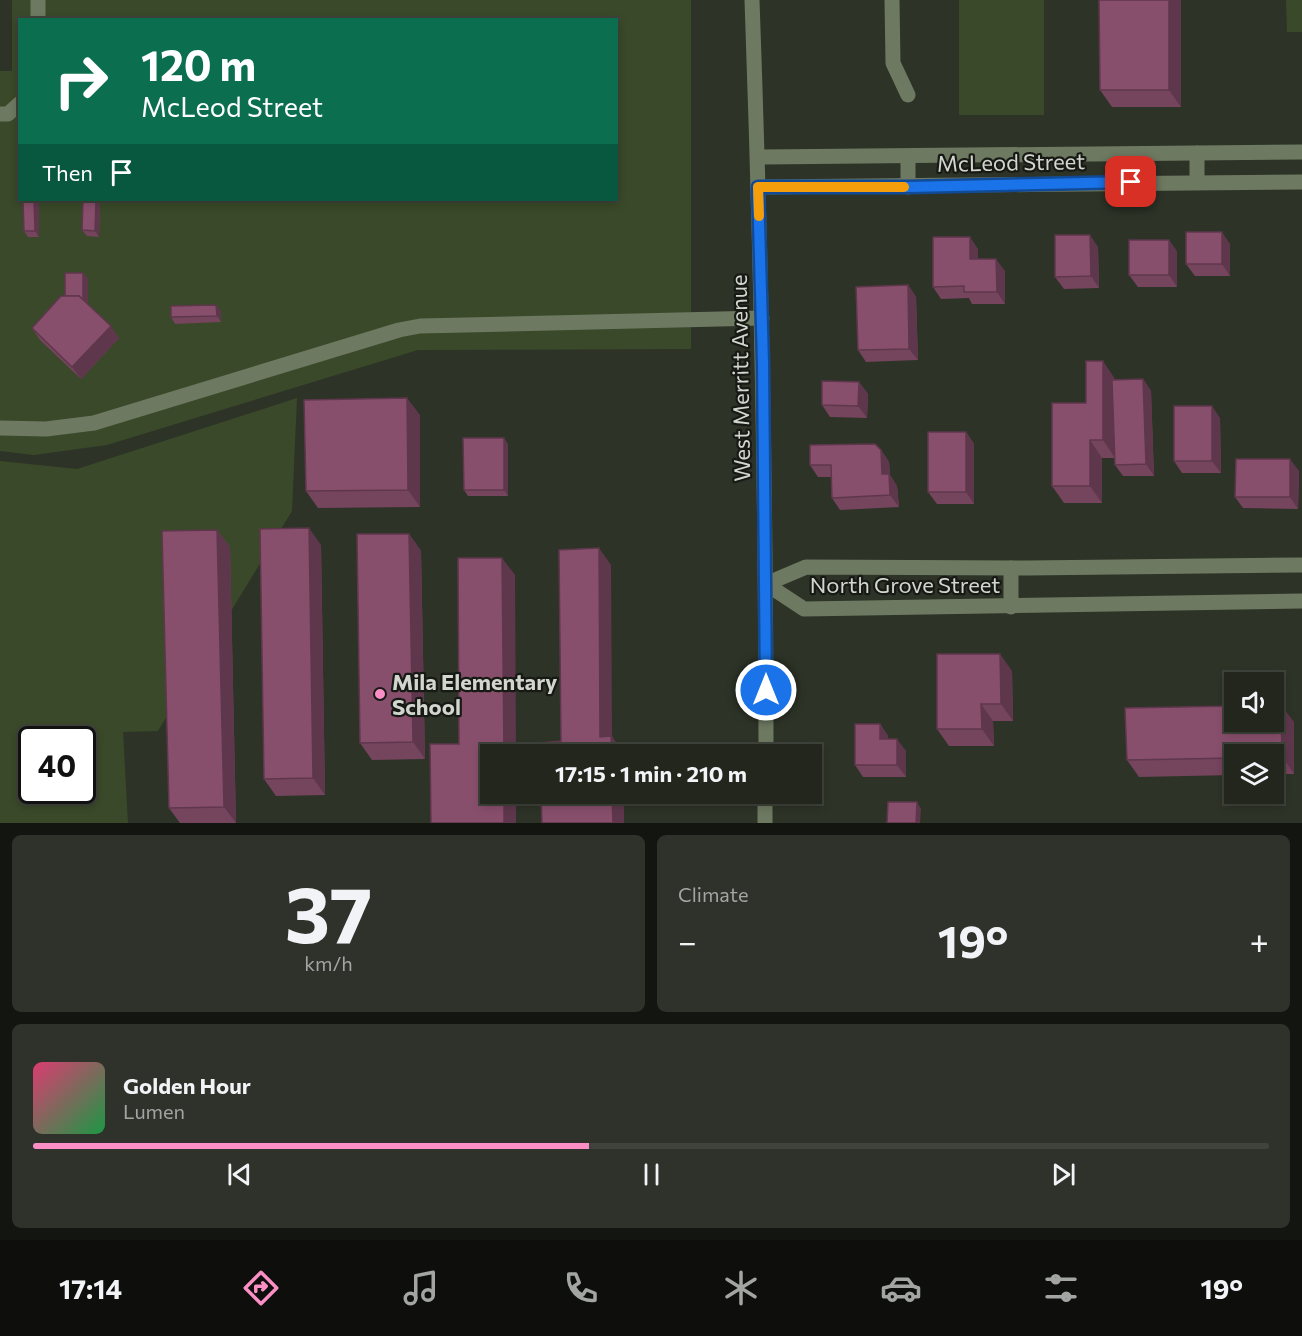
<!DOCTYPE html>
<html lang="en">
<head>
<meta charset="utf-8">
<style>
	:root { --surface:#22261d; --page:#2e322a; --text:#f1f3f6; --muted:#a2a5a4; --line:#3f433b; --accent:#fb8fc5 }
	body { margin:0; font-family:Commissioner,sans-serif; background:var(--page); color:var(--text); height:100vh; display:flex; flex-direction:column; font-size:22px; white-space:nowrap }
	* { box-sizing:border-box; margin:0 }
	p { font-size:20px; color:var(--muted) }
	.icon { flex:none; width:33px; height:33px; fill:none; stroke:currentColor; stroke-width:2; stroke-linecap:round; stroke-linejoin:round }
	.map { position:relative; height:823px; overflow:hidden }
	.panel { display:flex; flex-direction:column; gap:12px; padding:12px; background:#131510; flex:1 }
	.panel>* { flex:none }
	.guide { position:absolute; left:18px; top:18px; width:600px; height:183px; border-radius:0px; box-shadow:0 3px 9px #0003,0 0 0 2px var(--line); background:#0b6e4f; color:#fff; overflow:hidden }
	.fabs { position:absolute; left:1224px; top:672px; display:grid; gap:12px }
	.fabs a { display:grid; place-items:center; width:60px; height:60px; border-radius:0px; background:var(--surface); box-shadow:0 3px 9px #0003,0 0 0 2px var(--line); font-size:30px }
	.speed { position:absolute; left:18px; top:726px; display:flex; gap:12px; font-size:30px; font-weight:700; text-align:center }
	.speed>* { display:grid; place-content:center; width:78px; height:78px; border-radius:50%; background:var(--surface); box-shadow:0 3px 9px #0003,0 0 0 2px var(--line); line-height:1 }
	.speed .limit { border:3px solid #111; border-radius:9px; background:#fff; color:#111 }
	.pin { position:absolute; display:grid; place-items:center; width:51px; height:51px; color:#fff; margin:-26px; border-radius:12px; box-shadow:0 3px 9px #0006 }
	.me { position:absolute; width:66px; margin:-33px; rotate:0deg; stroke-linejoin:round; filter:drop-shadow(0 0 4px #0008) }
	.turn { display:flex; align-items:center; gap:21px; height:126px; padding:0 24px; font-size:27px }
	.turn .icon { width:78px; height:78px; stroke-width:2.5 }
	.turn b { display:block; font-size:42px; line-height:51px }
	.then { display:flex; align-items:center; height:57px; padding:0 24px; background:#0003; gap:12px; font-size:22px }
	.big { font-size:45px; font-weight:700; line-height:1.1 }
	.panel .tile { flex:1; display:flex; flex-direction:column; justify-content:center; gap:9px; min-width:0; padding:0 21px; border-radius:9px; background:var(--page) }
	.panel .dial { align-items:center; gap:0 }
	.dial b { font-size:78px; line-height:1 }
	.song { display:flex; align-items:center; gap:18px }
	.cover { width:72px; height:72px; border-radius:9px; background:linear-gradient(135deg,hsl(340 70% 55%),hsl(140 70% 35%)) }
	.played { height:6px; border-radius:3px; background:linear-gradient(90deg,var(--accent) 45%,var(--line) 45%) }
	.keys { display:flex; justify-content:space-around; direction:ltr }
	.heat { display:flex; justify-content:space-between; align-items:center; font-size:33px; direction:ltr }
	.panel .tiles { flex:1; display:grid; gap:12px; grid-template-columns:1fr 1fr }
	.tile:last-child { grid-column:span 2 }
	.trip { position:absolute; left:480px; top:744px; width:342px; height:60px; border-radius:0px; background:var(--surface); box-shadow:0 3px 9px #0003,0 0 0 2px var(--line); font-weight:700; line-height:60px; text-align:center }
	.tab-bar { display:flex; height:96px; justify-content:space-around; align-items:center; background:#0e0f0c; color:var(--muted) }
	.tab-bar .icon { width:42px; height:42px }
	.tab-bar .current { color:var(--accent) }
	.tab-bar b { font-size:27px; color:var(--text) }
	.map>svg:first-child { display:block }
	.green { fill:#3a4929; fill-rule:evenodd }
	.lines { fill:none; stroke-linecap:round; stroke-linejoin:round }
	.minor { stroke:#6e7961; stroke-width:15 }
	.wall { fill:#75445d }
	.shaded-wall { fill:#5f374c }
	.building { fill:#884f6c; stroke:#5f374c; stroke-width:1.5 }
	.route-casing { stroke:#114b97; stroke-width:15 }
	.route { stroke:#1a73e8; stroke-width:10 }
	.slow { stroke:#f59e0b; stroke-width:10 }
	.poi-dot { fill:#fb8fc5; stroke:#171a14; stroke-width:2 }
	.labels { text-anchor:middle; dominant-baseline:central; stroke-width:4.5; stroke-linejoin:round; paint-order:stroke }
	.street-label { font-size:22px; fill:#d3d6cf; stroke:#171a14 }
	.poi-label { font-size:22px; font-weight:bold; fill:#d3d6cf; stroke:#171a14; text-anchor:start }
</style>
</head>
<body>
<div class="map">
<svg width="1302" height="823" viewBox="0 0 1302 823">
	<rect width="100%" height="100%" fill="#2d3327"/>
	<g class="green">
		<path d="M 12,0 L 691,0 L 691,349 L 418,350 L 107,445 L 34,455 L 0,451 L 0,71 L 12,71 ZM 20,20 L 616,20 L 616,200 L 20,200 Z"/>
		<rect x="959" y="0" width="85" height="115"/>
		<path d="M 1286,0 L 1302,0 L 1302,32 L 1287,32 Z"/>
		<path d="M 297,398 L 292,511 L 158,731 L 123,732 L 128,823 L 0,823 L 0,461 L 77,469 ZM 32,740 L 82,740 L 82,790 L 32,790 Z"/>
	</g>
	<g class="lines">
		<g class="minor">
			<path d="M 38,0 L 38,20"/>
			<path d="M 752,0 C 761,251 766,503 766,754"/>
			<path d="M 892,0 L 893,63 L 908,95"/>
			<path d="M 0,114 L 8,114 L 20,103"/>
			<path d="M 758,157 L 1302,152"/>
			<path d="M 1197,182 L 1197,153"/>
			<path d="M 758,187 C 939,187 1121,182 1302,182"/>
			<path d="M 908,187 L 908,156"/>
			<path d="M 0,428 L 46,429 L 94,423 L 399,330 L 420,326 L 762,318"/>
			<path d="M 1011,568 L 1011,607"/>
			<path d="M 766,584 L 804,609 L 1302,601"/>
			<path d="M 766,584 L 806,567 L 1027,568 L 1302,565"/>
			<path d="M 765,823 L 765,794"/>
		</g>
	</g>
	<g class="wall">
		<path d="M 1181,0 L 1181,107 L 1112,107 L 1100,90 Z"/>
		<path d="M 23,200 L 39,237 L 28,237 L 24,231 Z"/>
		<path d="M 83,200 L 100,200 L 99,237 L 87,236 L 82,230 Z"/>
		<path d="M 1230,244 L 1230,276 L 1195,276 L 1186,264 Z"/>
		<path d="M 1098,247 L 1099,288 L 1064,289 L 1055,277 Z"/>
		<path d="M 978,249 L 978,259 L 1005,271 L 1005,304 L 972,304 L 969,298 L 941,299 L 933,287 Z"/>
		<path d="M 1177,251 L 1177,287 L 1138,287 L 1129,275 Z"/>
		<path d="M 83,273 L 88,279 L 88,304 L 119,338 L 81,379 L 40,340 L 32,328 L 65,296 Z"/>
		<path d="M 908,285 L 916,297 L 918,360 L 866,362 L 858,350 Z"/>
		<path d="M 221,311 L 221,322 L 175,324 L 171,317 Z"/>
		<path d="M 1115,379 L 1115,380 L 1143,379 L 1151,391 L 1154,476 L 1123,476 L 1115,465 L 1114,458 L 1102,458 L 1102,503 L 1064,503 L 1052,486 L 1086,403 Z"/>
		<path d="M 859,382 L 868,394 L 867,418 L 830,417 L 822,405 Z"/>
		<path d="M 420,415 L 420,507 L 318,508 L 306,491 Z"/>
		<path d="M 1220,418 L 1221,473 L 1182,473 L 1174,461 Z"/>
		<path d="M 966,432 L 974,444 L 974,504 L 937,504 L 928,492 Z"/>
		<path d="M 508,444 L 508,496 L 468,496 L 464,490 Z"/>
		<path d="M 881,450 L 889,462 L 890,475 L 897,486 L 899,507 L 840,510 L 832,498 L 831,477 L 818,477 L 810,465 Z"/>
		<path d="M 1299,471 L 1298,509 L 1243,508 L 1235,497 Z"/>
		<path d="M 217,530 L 230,547 L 236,823 L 180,823 L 169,808 Z"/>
		<path d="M 409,534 L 421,551 L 425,759 L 372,760 L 360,743 Z"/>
		<path d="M 321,545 L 325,795 L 276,796 L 264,779 Z"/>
		<path d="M 1012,671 L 1013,721 L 993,721 L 994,746 L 949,746 L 937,729 Z"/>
		<path d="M 1294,722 L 1294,774 L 1274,774 L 1274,754 L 1234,754 L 1234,775 L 1139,777 L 1127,760 Z"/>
		<path d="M 880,724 L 888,736 L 888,739 L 906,751 L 906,777 L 863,777 L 855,765 Z"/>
	</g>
	<g class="shaded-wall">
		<path d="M 1169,0 L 1181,0 L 1181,107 L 1169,90 Z"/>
		<path d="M 616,22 L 618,24 L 619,69 L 616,65 Z"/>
		<path d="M 34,200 L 39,200 L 39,237 L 35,231 Z"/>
		<path d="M 96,200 L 100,200 L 99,237 L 95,231 Z"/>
		<path d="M 1222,232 L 1230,244 L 1230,276 L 1222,264 Z"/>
		<path d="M 1090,235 L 1098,247 L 1099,288 L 1091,276 Z"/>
		<path d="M 970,237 L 978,249 L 978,271 L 970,259 Z"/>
		<path d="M 1169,240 L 1177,251 L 1177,287 L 1169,275 Z"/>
		<path d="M 996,259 L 1005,271 L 1005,304 L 997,292 Z"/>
		<path d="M 83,273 L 88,279 L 88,308 L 83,302 Z"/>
		<path d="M 908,285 L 916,297 L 918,360 L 909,349 Z"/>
		<path d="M 216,305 L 221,311 L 221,322 L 217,316 Z"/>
		<path d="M 111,326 L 119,338 L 81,379 L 72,367 Z"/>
		<path d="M 1103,361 L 1115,379 L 1115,458 L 1103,440 Z"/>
		<path d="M 1143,379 L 1151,391 L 1154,476 L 1146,464 Z"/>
		<path d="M 859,382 L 868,394 L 867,418 L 858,406 Z"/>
		<path d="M 407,398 L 420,415 L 420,507 L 408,490 Z"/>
		<path d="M 1212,406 L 1220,418 L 1221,473 L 1212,461 Z"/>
		<path d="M 966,432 L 974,444 L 974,504 L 966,492 Z"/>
		<path d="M 504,438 L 508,444 L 508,496 L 504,490 Z"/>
		<path d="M 1090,440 L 1102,458 L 1102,503 L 1090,486 Z"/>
		<path d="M 881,450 L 889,462 L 890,475 L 897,486 L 899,507 L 890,495 L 882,474 Z"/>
		<path d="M 1290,459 L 1299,471 L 1298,509 L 1290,497 Z"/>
		<path d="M 309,528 L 321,545 L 325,795 L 313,778 Z"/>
		<path d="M 217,530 L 230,547 L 236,823 L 224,807 Z"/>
		<path d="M 409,534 L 421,551 L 425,759 L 413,742 Z"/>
		<path d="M 599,548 L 611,565 L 612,736 L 623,753 L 623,754 L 612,754 L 600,737 Z"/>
		<path d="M 502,558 L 515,575 L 516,754 L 504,754 Z"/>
		<path d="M 1000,654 L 1012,671 L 1013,721 L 1001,704 Z"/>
		<path d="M 981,704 L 993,721 L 994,746 L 982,729 Z"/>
		<path d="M 1281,705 L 1294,722 L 1294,774 L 1282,756 Z"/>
		<path d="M 880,724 L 888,736 L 888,751 L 880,739 Z"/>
		<path d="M 897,739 L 906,751 L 906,777 L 897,765 Z"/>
		<rect x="504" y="794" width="12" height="29"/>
		<path d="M 612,794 L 624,794 L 624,823 L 613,823 Z"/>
		<path d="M 917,802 L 921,809 L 920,823 L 916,823 Z"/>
	</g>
	<g class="building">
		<path d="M 1099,0 L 1169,0 L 1169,90 L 1100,90 Z"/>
		<path d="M 614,18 L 614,20 L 602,20 L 602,19 Z"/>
		<path d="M 23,200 L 34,200 L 35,231 L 24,231 Z"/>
		<path d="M 83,200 L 96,200 L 95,231 L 82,230 Z"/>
		<rect x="1186" y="232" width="36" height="32"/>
		<path d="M 1055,235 L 1090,235 L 1091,276 L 1055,277 Z"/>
		<path d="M 933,237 L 970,237 L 970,259 L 996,259 L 997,292 L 964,292 L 964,286 L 933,287 Z"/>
		<rect x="1129" y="240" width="40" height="35"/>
		<path d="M 65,273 L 83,273 L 83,300 L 79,296 L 65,296 Z"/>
		<path d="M 908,285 L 909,349 L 858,350 L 856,287 Z"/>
		<path d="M 61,296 L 79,296 L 111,326 L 72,367 L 32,328 Z"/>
		<path d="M 216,305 L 217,316 L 171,317 L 171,306 Z"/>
		<path d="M 1086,361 L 1103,361 L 1103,440 L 1090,440 L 1090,486 L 1052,486 L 1052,403 L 1086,403 Z"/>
		<path d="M 1143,379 L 1146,464 L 1115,465 L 1112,380 Z"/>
		<path d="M 822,381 L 859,382 L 858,406 L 822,405 Z"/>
		<path d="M 407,398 L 408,490 L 306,491 L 304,400 Z"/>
		<rect x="1174" y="406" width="38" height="55"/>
		<rect x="928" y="432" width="38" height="60"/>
		<path d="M 463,438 L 504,438 L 504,490 L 464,490 Z"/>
		<path d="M 875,444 L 881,450 L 882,474 L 889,474 L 890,495 L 832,498 L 831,465 L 810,465 L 810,445 Z"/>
		<path d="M 1236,459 L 1290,459 L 1290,497 L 1235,497 Z"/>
		<path d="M 309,528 L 313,778 L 264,779 L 260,529 Z"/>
		<path d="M 217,530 L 224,807 L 169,808 L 162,531 Z"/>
		<path d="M 357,534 L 409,534 L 413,742 L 360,743 Z"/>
		<path d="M 599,548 L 600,737 L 611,736 L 612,754 L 540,754 L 540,743 L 561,741 L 559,550 Z"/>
		<path d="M 458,558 L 502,558 L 504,754 L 490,754 L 490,794 L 504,794 L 504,823 L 431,823 L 430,744 L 459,744 Z"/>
		<path d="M 937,654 L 1000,654 L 1001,704 L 981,704 L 982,729 L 937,729 Z"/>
		<path d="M 1274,705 L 1281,705 L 1282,756 L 1274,757 L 1274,754 L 1234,754 L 1234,758 L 1127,760 L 1125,708 L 1234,706 L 1234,722 L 1274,722 Z"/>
		<path d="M 855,724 L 880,724 L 880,739 L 897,739 L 897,765 L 855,765 Z"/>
		<path d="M 541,794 L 612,794 L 613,823 L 542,823 Z"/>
		<path d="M 888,802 L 917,802 L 916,823 L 887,823 Z"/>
	</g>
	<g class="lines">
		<g class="route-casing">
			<path id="route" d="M 766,690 L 763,363 L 758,187 L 908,187 L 1131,182"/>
		</g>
		<use href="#route" class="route"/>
		<path class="slow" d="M 759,216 L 758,187 L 904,187"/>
	</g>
	<circle class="poi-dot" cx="380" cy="694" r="6"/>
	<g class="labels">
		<g class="street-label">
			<text transform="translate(1011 162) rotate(-1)">McLeod Street</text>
			<text transform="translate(740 378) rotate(-91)">West Merritt Avenue</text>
			<text x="905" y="584">North Grove Street</text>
		</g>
		<g class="poi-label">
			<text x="392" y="681">Mila Elementary<tspan x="392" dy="25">School</tspan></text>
		</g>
	</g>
</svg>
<div class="fabs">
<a><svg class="icon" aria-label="sound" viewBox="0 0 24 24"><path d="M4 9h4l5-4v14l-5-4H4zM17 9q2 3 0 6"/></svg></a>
<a><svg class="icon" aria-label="layers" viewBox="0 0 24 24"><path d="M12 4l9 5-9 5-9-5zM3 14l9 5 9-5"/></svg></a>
</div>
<div class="speed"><div class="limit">40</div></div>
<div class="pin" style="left:1131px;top:182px;background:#d93025"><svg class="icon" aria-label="arrive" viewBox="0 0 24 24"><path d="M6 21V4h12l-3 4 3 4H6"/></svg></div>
<svg class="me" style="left:766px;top:690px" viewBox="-20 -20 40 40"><circle r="17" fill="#1a73e8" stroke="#fff" stroke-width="3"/><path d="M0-11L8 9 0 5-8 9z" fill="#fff"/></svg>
<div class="trip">17:15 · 1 min · 210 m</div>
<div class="guide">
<div class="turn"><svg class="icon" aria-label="right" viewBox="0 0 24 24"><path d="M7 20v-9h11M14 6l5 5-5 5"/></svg><div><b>120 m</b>McLeod Street</div></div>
<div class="then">Then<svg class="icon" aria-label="arrive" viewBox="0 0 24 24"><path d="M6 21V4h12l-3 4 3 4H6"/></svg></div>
</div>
</div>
<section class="panel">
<div class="tiles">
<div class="tile dial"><b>37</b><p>km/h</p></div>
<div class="tile"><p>Climate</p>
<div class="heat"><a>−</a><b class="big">19°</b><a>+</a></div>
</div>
<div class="tile">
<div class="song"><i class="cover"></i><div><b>Golden Hour</b><p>Lumen</p></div></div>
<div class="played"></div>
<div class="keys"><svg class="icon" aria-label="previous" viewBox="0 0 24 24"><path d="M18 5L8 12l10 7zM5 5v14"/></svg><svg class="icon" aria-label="pause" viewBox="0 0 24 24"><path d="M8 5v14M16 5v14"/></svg><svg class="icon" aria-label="next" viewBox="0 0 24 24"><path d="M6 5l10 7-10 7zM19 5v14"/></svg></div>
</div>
</div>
</section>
<nav class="tab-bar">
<b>17:14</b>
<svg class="icon current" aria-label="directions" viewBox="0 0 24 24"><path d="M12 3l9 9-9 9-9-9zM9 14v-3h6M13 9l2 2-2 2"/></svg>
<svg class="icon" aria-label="music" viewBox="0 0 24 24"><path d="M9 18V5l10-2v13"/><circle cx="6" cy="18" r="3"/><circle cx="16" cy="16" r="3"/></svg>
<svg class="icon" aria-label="phone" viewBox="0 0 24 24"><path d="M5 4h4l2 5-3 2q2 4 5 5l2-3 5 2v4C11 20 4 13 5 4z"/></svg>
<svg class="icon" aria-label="climate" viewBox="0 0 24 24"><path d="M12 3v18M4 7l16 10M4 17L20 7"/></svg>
<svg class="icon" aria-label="car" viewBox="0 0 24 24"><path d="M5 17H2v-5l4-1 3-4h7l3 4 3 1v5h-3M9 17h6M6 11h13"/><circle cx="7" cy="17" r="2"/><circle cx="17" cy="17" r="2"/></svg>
<svg class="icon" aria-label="filters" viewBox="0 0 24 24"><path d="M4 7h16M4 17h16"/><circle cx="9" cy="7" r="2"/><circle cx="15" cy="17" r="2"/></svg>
<b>19°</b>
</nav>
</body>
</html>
